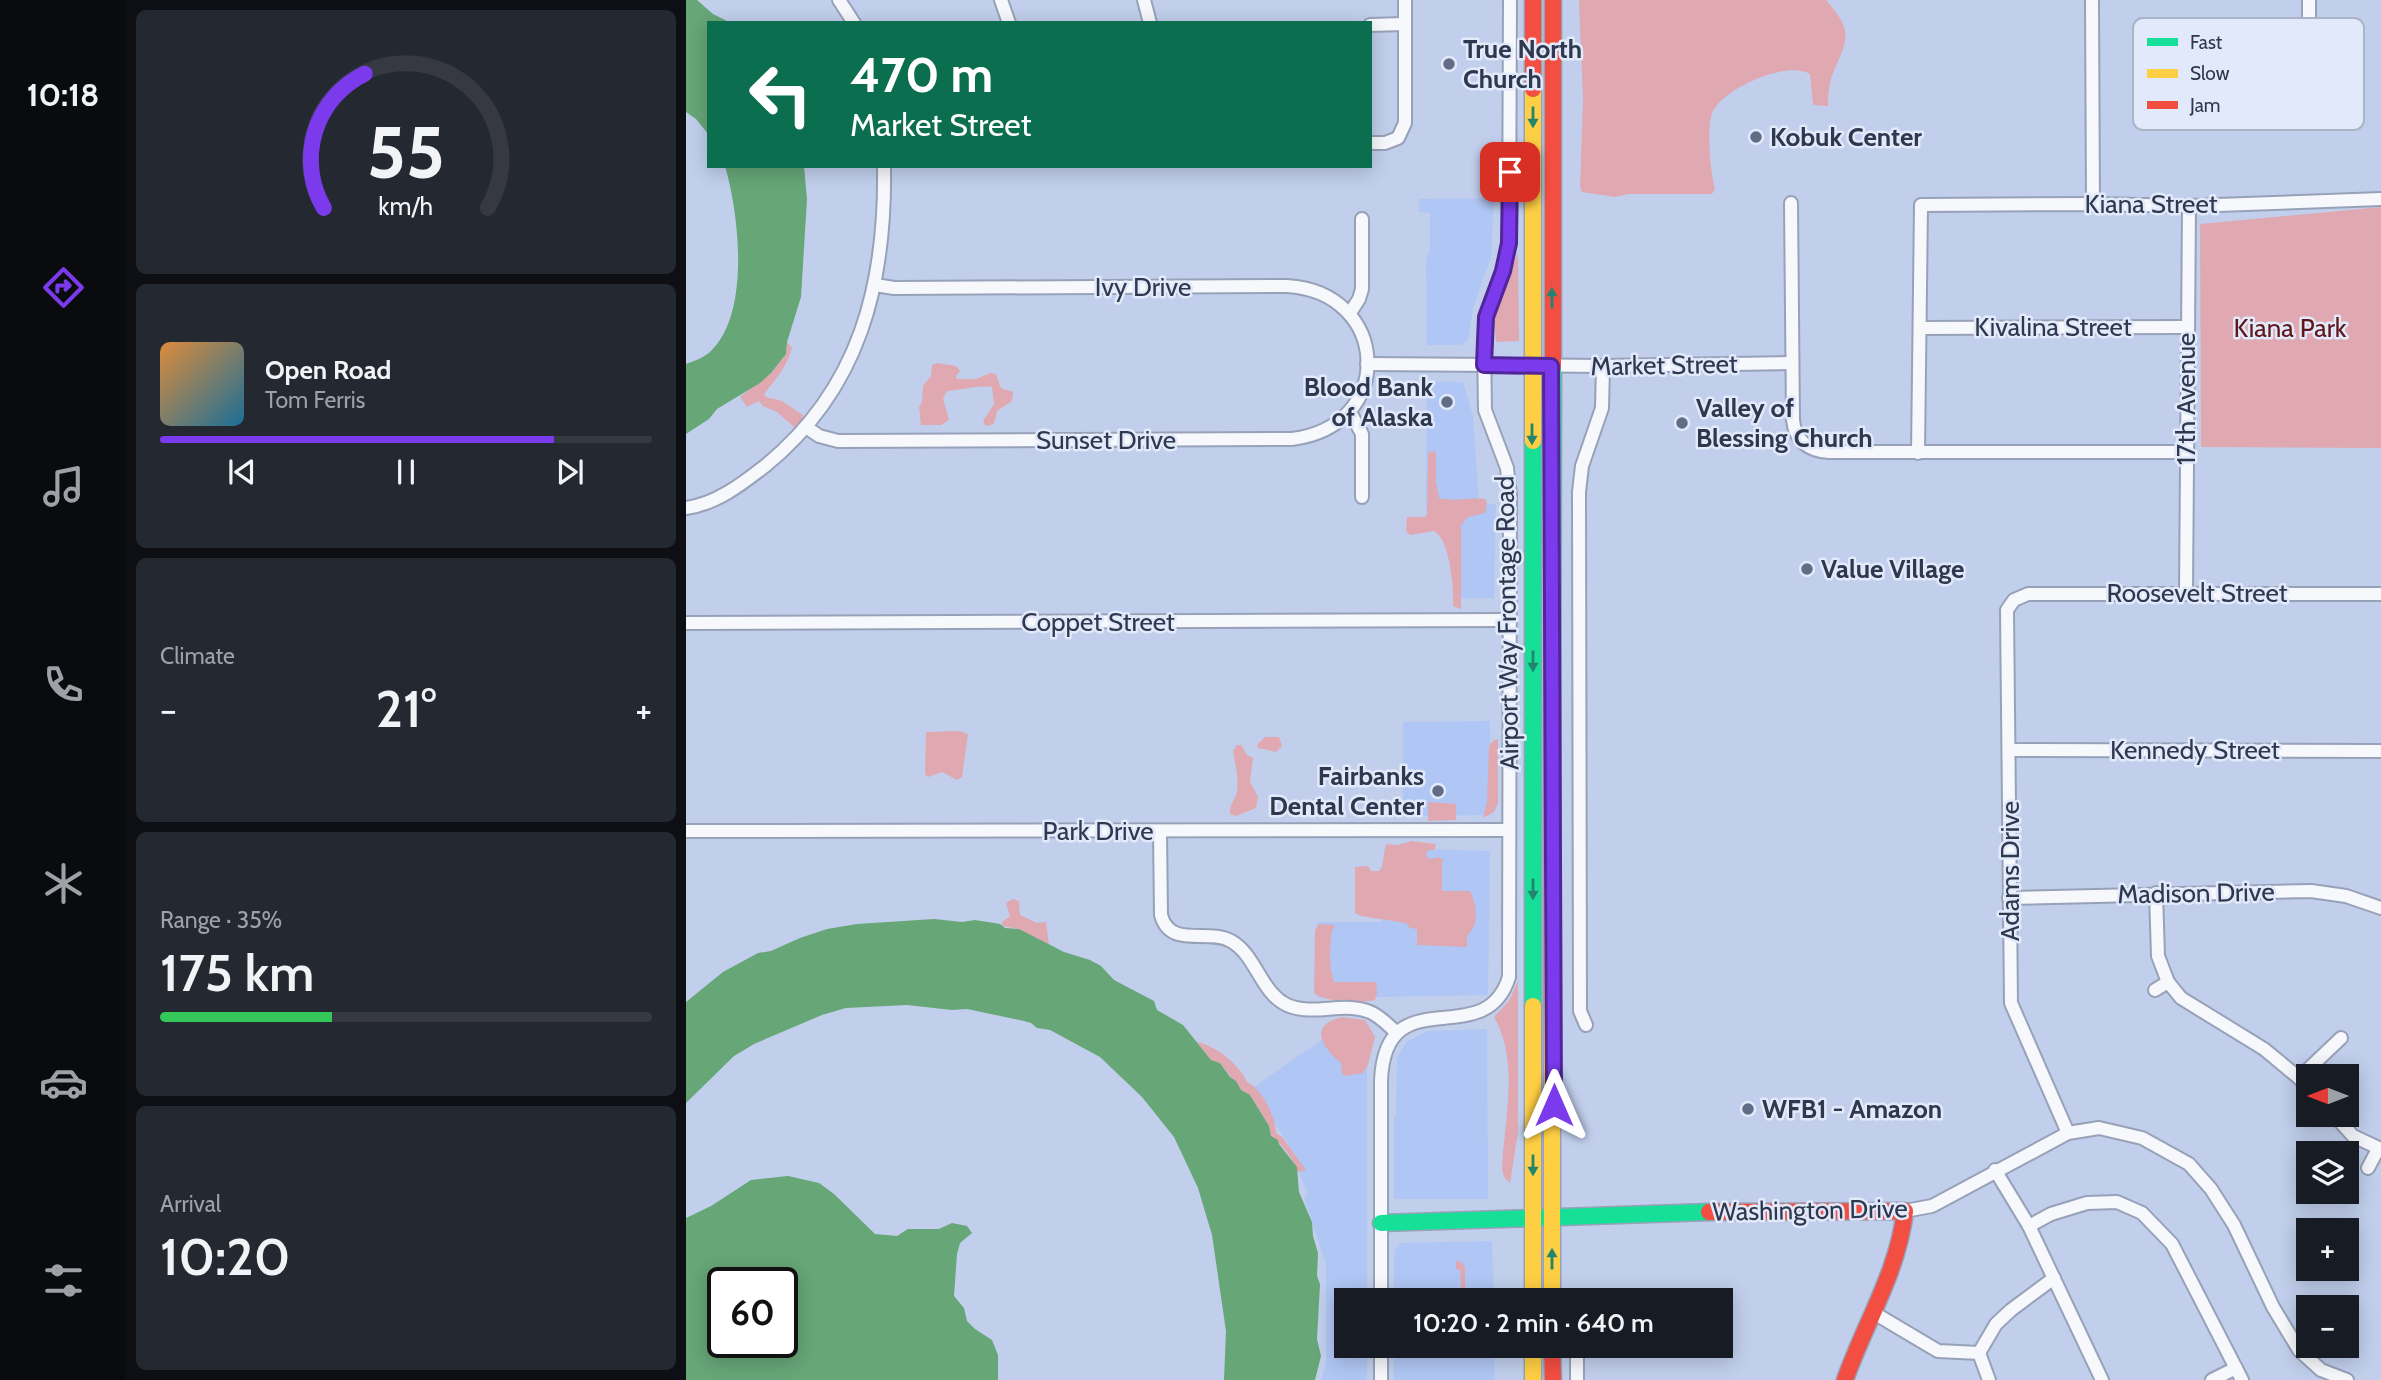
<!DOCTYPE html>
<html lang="en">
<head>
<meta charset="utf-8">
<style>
	:root { --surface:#171b24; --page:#242831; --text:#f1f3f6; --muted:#9ea1a6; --line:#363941; --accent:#7c3aed }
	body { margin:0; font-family:Cabin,sans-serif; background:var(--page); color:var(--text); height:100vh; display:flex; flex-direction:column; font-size:26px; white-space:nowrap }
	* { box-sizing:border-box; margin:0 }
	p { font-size:23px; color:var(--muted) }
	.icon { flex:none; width:38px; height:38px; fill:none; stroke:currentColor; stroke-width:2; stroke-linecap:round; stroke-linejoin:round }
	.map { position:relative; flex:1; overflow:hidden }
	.drawer { display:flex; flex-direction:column; gap:10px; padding:10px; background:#0d0f14; width:560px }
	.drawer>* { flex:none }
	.top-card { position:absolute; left:21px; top:21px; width:665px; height:147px; border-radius:0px; box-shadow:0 4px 18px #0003; background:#0b6e4f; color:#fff; overflow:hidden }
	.needle { width:46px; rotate:270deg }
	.controls { position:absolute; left:1610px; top:1064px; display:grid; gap:14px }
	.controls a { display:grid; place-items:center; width:63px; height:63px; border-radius:0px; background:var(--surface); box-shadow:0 4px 18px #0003; font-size:35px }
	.speed { position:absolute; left:21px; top:1267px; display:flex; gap:14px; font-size:35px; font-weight:700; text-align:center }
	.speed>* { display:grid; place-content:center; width:91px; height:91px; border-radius:50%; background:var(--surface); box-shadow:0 4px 18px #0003; line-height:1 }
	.speed .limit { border:4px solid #111; border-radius:10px; background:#fff; color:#111 }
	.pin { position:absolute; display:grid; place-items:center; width:60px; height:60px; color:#fff; margin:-30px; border-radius:14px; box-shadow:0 4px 10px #0006 }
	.me { position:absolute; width:77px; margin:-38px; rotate:0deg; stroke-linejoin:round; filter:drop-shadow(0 0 5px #0008) }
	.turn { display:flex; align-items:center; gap:24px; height:147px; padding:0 28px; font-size:32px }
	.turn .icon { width:91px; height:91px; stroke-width:2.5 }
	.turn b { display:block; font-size:49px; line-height:60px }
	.big { font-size:52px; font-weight:600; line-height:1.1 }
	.drawer .card { flex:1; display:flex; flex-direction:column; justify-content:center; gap:10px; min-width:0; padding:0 24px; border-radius:10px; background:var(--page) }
	.drawer .dial { align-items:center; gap:0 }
	.dial svg { height:182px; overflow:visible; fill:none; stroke:var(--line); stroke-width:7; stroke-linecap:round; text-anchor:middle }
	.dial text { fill:var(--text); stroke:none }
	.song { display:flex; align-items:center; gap:21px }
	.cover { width:84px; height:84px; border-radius:10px; background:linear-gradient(135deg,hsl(30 70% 55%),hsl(200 70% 35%)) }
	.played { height:7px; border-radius:4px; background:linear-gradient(90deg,var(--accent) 80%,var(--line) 80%) }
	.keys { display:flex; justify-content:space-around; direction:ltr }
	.heat { display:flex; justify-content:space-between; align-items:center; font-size:38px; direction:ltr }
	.charge { height:10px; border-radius:5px; background:linear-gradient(90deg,#34c759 35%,var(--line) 0) }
	.trip { position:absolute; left:648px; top:1288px; width:399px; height:70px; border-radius:0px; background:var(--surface); box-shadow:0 4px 18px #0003; font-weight:600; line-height:70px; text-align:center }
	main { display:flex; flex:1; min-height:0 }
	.tabs { display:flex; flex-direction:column; width:126px; justify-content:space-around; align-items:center; background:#090b0e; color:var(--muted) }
	.tabs .icon { width:49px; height:49px }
	.tabs .on { color:var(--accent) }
	.tabs b { font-size:32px; color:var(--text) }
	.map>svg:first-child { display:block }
	.built { fill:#b0c6f4 }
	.green { fill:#e0a8b1 }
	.water { fill:#66a677; fill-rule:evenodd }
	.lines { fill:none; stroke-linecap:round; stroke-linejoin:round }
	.street-casing { stroke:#97a1b8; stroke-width:16 }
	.fast-casing { stroke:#97a1b8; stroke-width:19 }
	.slow-casing { stroke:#97a1b8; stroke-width:19 }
	.jam-casing { stroke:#97a1b8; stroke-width:19 }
	.street { stroke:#f6f8fc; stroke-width:12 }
	.fast { stroke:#16e098; stroke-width:16 }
	.slow { stroke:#ffcf43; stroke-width:16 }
	.jam { stroke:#f24e42; stroke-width:16 }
	.oneway { fill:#23846f }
	.route-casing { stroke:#51269a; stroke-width:18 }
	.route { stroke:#7c3aed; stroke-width:12 }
	.poi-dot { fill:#616d85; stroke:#e1e9fa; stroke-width:2.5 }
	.labels { text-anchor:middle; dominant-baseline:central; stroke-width:5; stroke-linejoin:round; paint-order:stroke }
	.poi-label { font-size:26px; font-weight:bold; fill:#2e384e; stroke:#e1e9fa; text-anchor:start }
	.street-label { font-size:26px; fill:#2e384e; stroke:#e1e9fa }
	.park-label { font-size:26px; fill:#5f1718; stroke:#e1e9fa }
	.key { fill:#e1e9fa; stroke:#abb4c6; stroke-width:2 }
	.key-label { font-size:19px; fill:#2e384e }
</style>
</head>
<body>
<main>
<nav class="tabs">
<b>10:18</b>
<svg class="icon on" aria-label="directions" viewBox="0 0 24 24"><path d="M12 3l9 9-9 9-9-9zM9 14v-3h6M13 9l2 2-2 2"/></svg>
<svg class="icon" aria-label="music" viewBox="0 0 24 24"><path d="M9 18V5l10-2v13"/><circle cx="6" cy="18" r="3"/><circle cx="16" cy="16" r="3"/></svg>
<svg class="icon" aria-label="phone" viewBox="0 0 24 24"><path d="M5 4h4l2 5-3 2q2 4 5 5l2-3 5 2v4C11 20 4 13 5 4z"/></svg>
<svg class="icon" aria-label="climate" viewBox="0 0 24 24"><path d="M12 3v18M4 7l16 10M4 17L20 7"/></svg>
<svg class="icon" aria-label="car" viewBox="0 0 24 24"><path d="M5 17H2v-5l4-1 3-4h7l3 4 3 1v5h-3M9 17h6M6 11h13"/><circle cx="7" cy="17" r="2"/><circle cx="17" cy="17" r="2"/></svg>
<svg class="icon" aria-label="filters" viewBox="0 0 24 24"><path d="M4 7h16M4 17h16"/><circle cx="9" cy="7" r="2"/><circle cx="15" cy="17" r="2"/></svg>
</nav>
<section class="drawer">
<div class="card dial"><svg viewBox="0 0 100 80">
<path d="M14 69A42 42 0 1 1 86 69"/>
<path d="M14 69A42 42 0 0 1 32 10" stroke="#7c3aed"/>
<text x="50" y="56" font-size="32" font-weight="700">55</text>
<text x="50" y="72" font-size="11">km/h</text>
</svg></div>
<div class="card">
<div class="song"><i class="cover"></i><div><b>Open Road</b><p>Tom Ferris</p></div></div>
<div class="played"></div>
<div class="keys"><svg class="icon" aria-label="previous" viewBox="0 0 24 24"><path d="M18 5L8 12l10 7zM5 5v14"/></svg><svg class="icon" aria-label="pause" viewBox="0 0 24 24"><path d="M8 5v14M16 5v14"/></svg><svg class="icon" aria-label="next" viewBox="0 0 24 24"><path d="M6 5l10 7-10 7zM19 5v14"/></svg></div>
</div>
<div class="card"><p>Climate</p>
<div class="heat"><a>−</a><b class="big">21°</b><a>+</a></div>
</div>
<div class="card"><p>Range · 35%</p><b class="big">175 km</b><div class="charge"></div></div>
<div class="card"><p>Arrival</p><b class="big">10:20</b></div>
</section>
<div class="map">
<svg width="1695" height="1380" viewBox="0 0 1695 1380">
	<rect width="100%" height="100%" fill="#c1cfec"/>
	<g class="built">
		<path d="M 808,198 L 805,257 L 787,308 L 782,340 L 775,345 L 741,345 L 740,261 L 741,255 L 744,253 L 744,213 L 733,212 L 733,199 Z"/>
		<path d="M 741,381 L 777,382 L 787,417 L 793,504 L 810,504 L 808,598 L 771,599 L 770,509 L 740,509 Z"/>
		<path d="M 804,721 L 804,815 L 717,816 L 717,722 Z"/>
		<path d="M 698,848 L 804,851 L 802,995 L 632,998 L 631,922 L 696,922 Z"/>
		<path d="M 681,1020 L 681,1300 L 660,1300 L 660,1346 L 681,1346 L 681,1380 L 635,1380 L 640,1363 L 640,1264 L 618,1197 L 622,1194 L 601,1142 L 565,1089 L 661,1022 Z"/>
		<path d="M 801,1029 L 802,1199 L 708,1199 L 708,1117 L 710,1117 L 711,1058 L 714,1052 L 721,1042 L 741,1031 Z"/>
		<path d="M 806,1241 L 808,1300 L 708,1300 L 708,1257 L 710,1247 L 715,1243 Z"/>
		<path d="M 708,1346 L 808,1346 L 809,1380 L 708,1380 Z"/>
	</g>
	<g class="green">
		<path d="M 893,0 L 1140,0 C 1168,32 1162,38 1147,73 C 1143,83 1142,95 1142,106 L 1127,105 L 1124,74 C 1101,60 1037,88 1026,113 C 1021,127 1024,174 1029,188 L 1026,194 L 942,194 L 929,197 L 896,192 L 894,187 L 897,99 Z"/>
		<path d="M 1695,207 L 1695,448 L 1515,447 L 1514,224 Z"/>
		<path d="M 832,253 L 833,341 L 810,342 L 808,316 Z"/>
		<path d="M 101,342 L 106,348 C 101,367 90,379 78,394 L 80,397 L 96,401 L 117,415 L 116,420 L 109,428 L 91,412 L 77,406 L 73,401 L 61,407 L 54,397 L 85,373 L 100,354 Z"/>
		<path d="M 251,363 L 270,366 L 274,371 L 270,376 L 271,379 L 290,379 L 305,373 L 310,374 L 315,388 L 327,392 L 326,401 L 311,411 L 308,423 L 303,426 L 299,425 L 297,421 L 308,404 L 306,387 C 294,385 274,390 261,391 L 257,399 L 263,420 L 255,425 L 235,425 L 233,407 L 236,402 L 237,386 L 245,376 L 246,365 Z"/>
		<path d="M 747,451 L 750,452 L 750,482 L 753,498 C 769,502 784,497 799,499 L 801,502 L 799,513 L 782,517 L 775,525 L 775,609 L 767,606 C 768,589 764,539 748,531 L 724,535 L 720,531 L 721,517 L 739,517 L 741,514 L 742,453 Z"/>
		<path d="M 273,731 L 282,734 L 276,777 L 271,780 L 256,772 L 242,777 L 239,774 L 240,733 L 241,732 Z"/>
		<path d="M 579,737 L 593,737 L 596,746 L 590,752 L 572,748 L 571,745 Z"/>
		<path d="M 812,739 L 812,803 L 808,812 L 797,818 L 801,802 L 803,746 L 807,741 Z"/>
		<path d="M 551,745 L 555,745 L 561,755 L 567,758 L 564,782 L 572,797 L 570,808 L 550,816 L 544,814 C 543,805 549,800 551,792 C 553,778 549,764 547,751 Z"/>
		<path d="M 742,802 L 770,804 L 770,820 L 742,821 Z"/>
		<path d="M 726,841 L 750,844 L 749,849 L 741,851 L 740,856 L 743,859 L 753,857 L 758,861 L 756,862 L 756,891 L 784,891 C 789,900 792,917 788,926 C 786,930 783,933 781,936 L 781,947 L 731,945 L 731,929 L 724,928 L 720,923 L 675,916 L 669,913 L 669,867 L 682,866 L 685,871 L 693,871 L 696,867 L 700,844 L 712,845 Z"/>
		<path d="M 327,899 L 333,901 L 334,915 L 351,923 L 360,922 L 363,945 L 333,929 L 316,926 L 316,922 L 324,916 L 320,903 Z"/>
		<path d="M 633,924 L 647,925 L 649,928 L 646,929 C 644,946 642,966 648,982 L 690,982 L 691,993 L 689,1000 C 676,1003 639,1003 628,993 L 629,930 Z"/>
		<path d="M 832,981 L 832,1132 L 824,1183 L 818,1177 L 816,1169 C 818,1121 834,1061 808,1017 L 823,1001 Z"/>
		<path d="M 656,1017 L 679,1020 L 689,1037 L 682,1065 L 677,1073 L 660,1076 L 656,1074 L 655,1063 C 637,1048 621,1025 656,1017 Z"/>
		<path d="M 511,1042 C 529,1045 554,1065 561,1082 C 577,1090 589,1116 590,1133 L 596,1137 L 620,1170 L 611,1172 C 610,1161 593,1141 585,1136 L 583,1126 L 564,1095 L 555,1090 L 534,1063 L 525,1060 Z"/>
		<path d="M 770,1261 L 775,1262 L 779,1267 L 779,1300 L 776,1300 L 774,1270 L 770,1269 Z"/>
	</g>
	<g class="water">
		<path d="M 0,0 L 11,0 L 27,14 L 45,23 L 23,23 L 23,135 L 10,119 L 0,112 Z"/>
		<path d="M 39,166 L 118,166 L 121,199 L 115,297 L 101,342 L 100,354 L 85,373 L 74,383 L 31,409 L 23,419 L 0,434 L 0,364 C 8,361 17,358 24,352 C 65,314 53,214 39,166 Z"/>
		<path d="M 248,919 L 276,922 L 289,920 L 314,924 L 319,928 L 333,929 L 378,952 L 404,960 L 415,966 L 428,980 L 468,1001 L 471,1010 L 497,1025 L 525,1060 L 534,1063 L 544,1077 L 550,1081 L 555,1090 L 564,1095 L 583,1126 L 585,1136 L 592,1140 L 593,1144 L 611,1167 L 613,1192 L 626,1222 L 627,1236 L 632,1253 L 631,1276 L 634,1284 L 631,1339 L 635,1356 L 629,1380 L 538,1380 L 540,1331 L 526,1235 L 512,1188 L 488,1137 L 456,1097 L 414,1057 L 364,1030 L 351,1028 L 345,1023 L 338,1021 L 281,1009 L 266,1010 L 221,1005 L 160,1008 L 136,1015 L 68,1044 L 48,1056 L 0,1103 L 0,1002 L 37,972 L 72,953 L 85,951 L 114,938 L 141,929 L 171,924 Z"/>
		<path d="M 102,1176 L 133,1183 L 148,1194 L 189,1234 L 211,1236 L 222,1229 L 253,1229 L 266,1223 L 281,1226 L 286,1233 L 274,1243 L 271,1254 L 268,1296 L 278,1308 L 281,1321 L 289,1329 L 306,1340 L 312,1355 L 312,1380 L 0,1380 L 0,1218 L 25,1206 L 65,1180 ZM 37,1283 L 96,1283 L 96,1342 L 37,1342 Z"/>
	</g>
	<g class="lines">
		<g class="street-casing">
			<g id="street">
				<path d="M 153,0 L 168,23"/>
				<path d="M 315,0 L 323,23"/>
				<path d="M 458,0 L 464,23"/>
				<path d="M 1406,0 L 1407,204"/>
				<path d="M 1623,0 L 1623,121"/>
				<path d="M 684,25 L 718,24"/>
				<path d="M 684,143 L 699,143 L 712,138 L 719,123 L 719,0"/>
				<path d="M 1105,203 L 1107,420 C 1109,441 1123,451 1143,452 L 1501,452"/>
				<path d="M 664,313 L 673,299 L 676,289 L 676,219"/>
				<path d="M 1234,328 L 1500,327"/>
				<path d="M 681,364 L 917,366 L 1106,363"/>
				<path d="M 664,412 L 676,434 L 676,497"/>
				<path d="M 120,427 L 133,436 L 152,441 L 606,439 C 711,426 704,292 601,286 L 208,288 L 189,285"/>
				<path d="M 1232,453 L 1235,205 L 1407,204 L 1503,206 L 1695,199"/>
				<path d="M 0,508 C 30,504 56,484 79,466 C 174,389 200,284 198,166"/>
				<path d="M 1500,593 L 1503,206"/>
				<path d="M 0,623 L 823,620"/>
				<path d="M 1324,750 L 1695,751"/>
				<path d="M 0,831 L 823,830"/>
				<path d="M 474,831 L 475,915 C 484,949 522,928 545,941 C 570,955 575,993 601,1005 C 628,1017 660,1000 686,1013 C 696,1018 703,1026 711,1033"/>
				<path d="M 1470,893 L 1472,956 L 1482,982 L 1495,998 L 1578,1049 L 1613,1078 L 1622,1088"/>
				<path d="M 1323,898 L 1625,891 L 1660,896 L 1695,908"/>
				<path d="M 1469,990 L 1482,982"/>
				<path d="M 900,1025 L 894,1011 L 893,492 L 896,466 L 916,408 L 917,366"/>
				<path d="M 1613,1078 L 1655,1038"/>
				<path d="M 1648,1115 L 1667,1136 L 1695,1149"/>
				<path d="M 1382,1133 L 1325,1003 L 1321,610 L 1328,600 L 1342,594 L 1695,594"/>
				<path d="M 1682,1168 L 1692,1149"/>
				<path d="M 1309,1170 L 1343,1226 L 1416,1380"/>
				<path d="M 1219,1211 L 1246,1206 L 1382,1133 L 1413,1128 L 1456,1138 L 1503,1164 L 1525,1189 L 1548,1225 L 1587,1307 L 1613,1350 L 1635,1370 L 1661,1380"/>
				<path d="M 1343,1226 L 1365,1214 L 1401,1203 L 1431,1202 L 1456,1213 L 1486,1244 L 1556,1380"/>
				<path d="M 695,1300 L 695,1081 C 699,975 799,1055 823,977 L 824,495 L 821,468 L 799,410 L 798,345 L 800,317 L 817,271 L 823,243 L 824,0"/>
				<path d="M 1188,1313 L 1252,1351 L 1293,1353 L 1303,1380"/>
				<path d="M 695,1346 L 695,1380"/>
				<path d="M 1293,1353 L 1310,1324 L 1325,1310 L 1368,1278"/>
				<path d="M 891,1380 L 891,1346"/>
				<path d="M 1526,1380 L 1550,1368"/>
			</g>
		</g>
		<g class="fast-casing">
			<g id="fast">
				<path d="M 847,441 L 847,1006"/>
				<path d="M 866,856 L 867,367"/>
				<path d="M 695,1223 L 1023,1212"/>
			</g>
		</g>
		<g class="slow-casing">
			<g id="slow">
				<path d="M 847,89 L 847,441"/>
				<path d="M 847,1006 L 847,1300"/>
				<path d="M 866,1300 L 866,856"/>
				<path d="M 847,1346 L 847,1380"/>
			</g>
		</g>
		<g class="jam-casing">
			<g id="jam">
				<path d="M 847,0 L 847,89"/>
				<path d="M 867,367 L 867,0"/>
				<path d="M 1023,1212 L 1219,1211 C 1212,1272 1179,1323 1159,1380"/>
				<path d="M 866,1346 L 867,1380"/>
			</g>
		</g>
		<use href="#street" class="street"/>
		<use href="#fast" class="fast"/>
		<use href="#slow" class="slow"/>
		<use href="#jam" class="jam"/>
	</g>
	<defs><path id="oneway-solid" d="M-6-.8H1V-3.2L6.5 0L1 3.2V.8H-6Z" transform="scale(1.75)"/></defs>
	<g class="oneway">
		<use href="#oneway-solid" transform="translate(847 117) rotate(90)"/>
		<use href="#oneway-solid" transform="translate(866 298) rotate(-90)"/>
		<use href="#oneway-solid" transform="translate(846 434) rotate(90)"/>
		<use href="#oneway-solid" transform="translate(847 661) rotate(90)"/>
		<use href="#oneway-solid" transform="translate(847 889) rotate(90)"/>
		<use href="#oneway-solid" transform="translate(847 1165) rotate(90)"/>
		<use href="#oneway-solid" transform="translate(866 1259) rotate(-90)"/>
	</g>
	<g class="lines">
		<g class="route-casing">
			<path id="route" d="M 824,172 L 823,243 L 817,271 L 800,317 L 798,365 L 865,366 L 868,1105"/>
		</g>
		<use href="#route" class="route"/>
	</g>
	<g class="poi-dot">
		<circle cx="763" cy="64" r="7"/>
		<circle cx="1070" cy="137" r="7"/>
		<circle cx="761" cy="402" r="7"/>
		<circle cx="996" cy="423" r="7"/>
		<circle cx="1121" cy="569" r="7"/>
		<circle cx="752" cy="791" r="7"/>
		<circle cx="1062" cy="1109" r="7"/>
	</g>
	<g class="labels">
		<g class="poi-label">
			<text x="777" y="49">True North<tspan x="777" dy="30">Church</tspan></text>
			<text x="1084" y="137">Kobuk Center</text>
			<text x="747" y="387" text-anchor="end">Blood Bank<tspan x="747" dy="30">of Alaska</tspan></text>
			<text x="1010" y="408">Valley of<tspan x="1010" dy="30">Blessing Church</tspan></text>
			<text x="1135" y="569">Value Village</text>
			<text x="738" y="776" text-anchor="end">Fairbanks<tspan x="738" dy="30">Dental Center</tspan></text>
			<text x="1076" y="1109">WFB1 - Amazon</text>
		</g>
		<g class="street-label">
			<text x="1465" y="204">Kiana Street</text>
			<text x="457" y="287">Ivy Drive</text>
			<text x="1367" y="327">Kivalina Street</text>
			<text transform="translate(978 365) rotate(-1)">Market Street</text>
			<text transform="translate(1500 399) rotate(-90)">17th Avenue</text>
			<text x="420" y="440">Sunset Drive</text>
			<text x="1511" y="593">Roosevelt Street</text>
			<text x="412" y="622">Coppet Street</text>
			<text transform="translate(821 623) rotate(-91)">Airport Way Frontage Road</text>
			<text x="1509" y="750">Kennedy Street</text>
			<text x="412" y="831">Park Drive</text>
			<text transform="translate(1324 871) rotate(-90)">Adams Drive</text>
			<text transform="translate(1510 893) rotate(-1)">Madison Drive</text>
			<text transform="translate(1124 1210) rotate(-1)">Washington Drive</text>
		</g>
		<g class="park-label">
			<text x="1604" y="328">Kiana Park</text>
		</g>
	</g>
	<rect x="1447" y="18" width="231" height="112" rx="10" class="key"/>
	<rect x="1461" y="38" width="31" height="8" fill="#16e098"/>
	<rect x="1461" y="69" width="31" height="9" fill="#ffcf43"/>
	<rect x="1461" y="101" width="31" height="8" fill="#f24e42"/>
	<g class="key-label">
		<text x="1504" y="49">Fast</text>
		<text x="1504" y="80">Slow</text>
		<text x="1504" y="112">Jam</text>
	</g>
</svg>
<div class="controls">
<a><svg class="needle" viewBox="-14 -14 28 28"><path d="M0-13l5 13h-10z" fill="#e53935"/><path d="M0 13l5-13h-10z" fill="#9ea1a6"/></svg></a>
<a><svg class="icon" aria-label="layers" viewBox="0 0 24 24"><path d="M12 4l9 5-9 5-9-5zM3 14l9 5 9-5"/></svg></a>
<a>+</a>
<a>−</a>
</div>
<div class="speed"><div class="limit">60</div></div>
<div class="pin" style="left:824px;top:172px;background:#d93025"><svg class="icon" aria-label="arrive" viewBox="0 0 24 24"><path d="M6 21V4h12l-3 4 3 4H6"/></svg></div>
<svg class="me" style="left:868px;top:1105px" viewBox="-20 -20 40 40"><path d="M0-17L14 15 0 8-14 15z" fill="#7c3aed" stroke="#fff" stroke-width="4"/></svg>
<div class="trip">10:20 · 2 min · 640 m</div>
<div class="top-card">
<div class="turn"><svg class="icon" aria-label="left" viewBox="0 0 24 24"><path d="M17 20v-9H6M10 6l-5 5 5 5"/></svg><div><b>470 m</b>Market Street</div></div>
</div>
</div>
</main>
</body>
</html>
